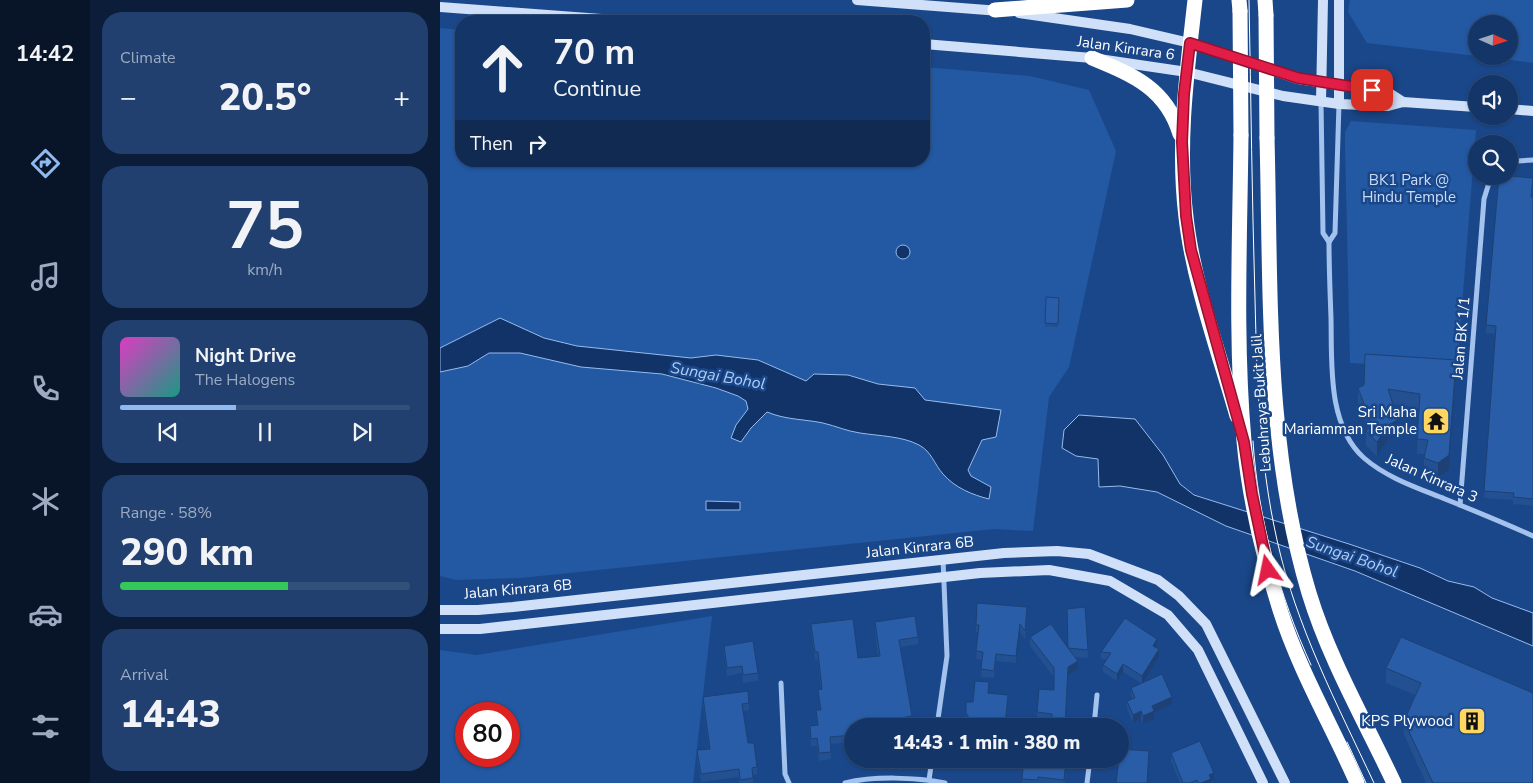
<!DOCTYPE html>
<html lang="en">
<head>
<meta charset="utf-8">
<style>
	:root { --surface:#143567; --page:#214070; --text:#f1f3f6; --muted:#9dabc0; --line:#33507b; --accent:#90b9f0 }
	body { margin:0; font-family:"Nunito Sans",sans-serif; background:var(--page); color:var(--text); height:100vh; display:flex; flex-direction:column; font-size:19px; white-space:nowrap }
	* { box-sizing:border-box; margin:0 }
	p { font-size:16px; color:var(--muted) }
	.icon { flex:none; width:28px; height:28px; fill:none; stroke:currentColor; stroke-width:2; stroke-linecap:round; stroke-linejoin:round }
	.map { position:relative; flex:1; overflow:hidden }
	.details { display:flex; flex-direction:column; gap:12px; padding:12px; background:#0b1d39; width:350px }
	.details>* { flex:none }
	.top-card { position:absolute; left:15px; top:15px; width:475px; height:152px; border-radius:20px; box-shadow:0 1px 4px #0004,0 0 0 1px var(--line); background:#143567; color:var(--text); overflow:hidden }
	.needle { width:32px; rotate:93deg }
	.fabs { position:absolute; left:1028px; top:15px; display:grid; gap:10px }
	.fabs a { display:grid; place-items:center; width:50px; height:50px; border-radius:50%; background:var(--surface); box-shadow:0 1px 4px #0004,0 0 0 1px var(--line); font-size:25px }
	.speed { position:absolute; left:15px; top:702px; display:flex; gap:10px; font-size:25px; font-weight:700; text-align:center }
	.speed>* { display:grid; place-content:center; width:65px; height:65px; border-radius:50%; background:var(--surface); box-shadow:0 1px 4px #0004,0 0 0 1px var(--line); line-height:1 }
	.speed .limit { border:8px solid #d22; background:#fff; color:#111 }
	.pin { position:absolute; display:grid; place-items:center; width:42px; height:42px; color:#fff; margin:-21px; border-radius:10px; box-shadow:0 2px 8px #0006 }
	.me { position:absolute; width:55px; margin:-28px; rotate:348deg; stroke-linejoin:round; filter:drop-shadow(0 0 4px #0008) }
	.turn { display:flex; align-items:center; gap:18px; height:105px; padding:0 15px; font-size:22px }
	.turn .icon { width:65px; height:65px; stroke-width:2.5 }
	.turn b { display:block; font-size:35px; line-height:42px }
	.then { display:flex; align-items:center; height:48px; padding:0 15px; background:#0003; gap:10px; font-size:19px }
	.big { font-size:38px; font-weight:800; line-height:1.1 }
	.details .card { flex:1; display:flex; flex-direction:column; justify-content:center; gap:8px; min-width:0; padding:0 18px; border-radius:20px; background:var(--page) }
	.details .dial { align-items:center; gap:0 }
	.dial b { font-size:65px; line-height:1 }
	.song { display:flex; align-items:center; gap:15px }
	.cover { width:60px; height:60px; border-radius:8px; background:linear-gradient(135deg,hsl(310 70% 55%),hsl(170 70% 35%)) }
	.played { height:5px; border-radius:2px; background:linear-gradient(90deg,var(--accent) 40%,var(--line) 40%) }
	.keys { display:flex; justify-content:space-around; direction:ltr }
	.heat { display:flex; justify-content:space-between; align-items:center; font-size:28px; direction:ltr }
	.charge { height:8px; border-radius:4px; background:linear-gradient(90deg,#34c759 58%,var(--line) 0) }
	.trip { position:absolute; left:404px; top:718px; width:285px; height:50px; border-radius:25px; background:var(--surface); box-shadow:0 1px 4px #0004,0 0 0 1px var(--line); font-weight:800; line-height:50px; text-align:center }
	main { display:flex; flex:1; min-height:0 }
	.tabs { display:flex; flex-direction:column; width:90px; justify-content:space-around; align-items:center; background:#081529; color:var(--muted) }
	.tabs .icon { width:35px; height:35px }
	.tabs .current { color:var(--accent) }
	.tabs b { font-size:22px; color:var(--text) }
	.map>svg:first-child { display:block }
	.green { fill:#2358a2; fill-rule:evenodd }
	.water { fill:#113367; stroke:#96bcef }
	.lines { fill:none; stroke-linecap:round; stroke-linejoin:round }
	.street { stroke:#a3c2ed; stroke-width:5 }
	.secondary { stroke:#d0e0f9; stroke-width:10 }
	.highway { stroke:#fff; stroke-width:15 }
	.tram { stroke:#fff; stroke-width:1 }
	.highway-bridge { stroke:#fff; stroke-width:15 }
	.wall { fill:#235090 }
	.shaded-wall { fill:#1d4175 }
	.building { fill:#295da7; stroke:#1d4175 }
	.route-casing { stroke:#92132f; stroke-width:12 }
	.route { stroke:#e11d48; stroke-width:9 }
	.labels { text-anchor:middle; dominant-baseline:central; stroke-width:5; stroke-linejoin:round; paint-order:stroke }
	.street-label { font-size:15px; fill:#fff; stroke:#1a4789 }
	.park-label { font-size:15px; fill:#c9ddf9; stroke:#1a4789 }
	.poi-label { font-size:15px; fill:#fff; stroke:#1a4789; text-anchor:end }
	.water-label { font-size:16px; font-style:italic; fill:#afccf4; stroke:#1a4789 }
</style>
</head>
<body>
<main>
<nav class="tabs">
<b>14:42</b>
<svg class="icon current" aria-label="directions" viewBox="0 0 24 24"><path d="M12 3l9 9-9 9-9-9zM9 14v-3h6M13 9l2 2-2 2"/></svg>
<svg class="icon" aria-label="music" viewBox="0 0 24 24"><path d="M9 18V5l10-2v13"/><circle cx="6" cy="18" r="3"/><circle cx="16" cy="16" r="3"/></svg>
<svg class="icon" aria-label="phone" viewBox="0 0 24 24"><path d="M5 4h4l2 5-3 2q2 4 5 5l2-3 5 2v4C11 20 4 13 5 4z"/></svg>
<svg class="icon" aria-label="climate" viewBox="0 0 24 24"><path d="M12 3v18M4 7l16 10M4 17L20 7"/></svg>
<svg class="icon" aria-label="car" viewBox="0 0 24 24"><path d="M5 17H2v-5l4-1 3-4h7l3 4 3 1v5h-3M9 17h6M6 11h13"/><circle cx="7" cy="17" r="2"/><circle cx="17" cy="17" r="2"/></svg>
<svg class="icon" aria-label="filters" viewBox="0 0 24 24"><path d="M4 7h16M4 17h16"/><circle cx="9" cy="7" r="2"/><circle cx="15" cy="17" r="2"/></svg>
</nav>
<section class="details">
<div class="card"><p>Climate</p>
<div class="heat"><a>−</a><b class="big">20.5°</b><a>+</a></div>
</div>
<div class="card dial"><b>75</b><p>km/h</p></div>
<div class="card">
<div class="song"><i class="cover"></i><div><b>Night Drive</b><p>The Halogens</p></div></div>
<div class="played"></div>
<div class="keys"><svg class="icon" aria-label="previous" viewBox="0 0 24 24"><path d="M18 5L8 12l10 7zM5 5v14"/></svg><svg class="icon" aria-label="pause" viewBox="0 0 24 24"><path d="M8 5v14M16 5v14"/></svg><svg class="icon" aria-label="next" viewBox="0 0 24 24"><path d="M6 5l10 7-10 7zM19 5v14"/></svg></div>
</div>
<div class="card"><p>Range · 58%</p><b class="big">290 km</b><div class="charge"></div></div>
<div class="card"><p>Arrival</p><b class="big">14:43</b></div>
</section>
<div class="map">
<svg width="1093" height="783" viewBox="0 0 1093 783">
	<rect width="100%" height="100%" fill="#1a4789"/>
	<g class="green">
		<path d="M 910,0 L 1093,0 L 1093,63 L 1039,56 L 1069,56 L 1069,24 L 1036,24 L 1036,56 L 927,43 L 908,12 Z"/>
		<path d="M 0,28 L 21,30 L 21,161 L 484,161 L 484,67 L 590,76 L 649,90 L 676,151 L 629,367 L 609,397 L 593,531 L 554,529 L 81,578 L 16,580 L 0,576 Z"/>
		<path d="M 911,121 L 1036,130 L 1017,369 L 910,363 L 905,144 L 905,132 Z"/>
		<path d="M 272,616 L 253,783 L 0,783 L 0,650 L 37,655 ZM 26,714 L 69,714 L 69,756 L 26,756 Z"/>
	</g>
	<g class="water">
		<circle cx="463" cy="252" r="7"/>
		<path d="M 60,318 L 104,338 L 137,346 L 251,358 L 276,355 L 318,360 L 366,381 L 374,374 L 408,375 L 438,384 L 475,388 L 485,400 L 561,410 L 556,437 L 542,440 L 528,470 L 531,476 L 551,487 L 549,499 C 533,495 515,488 503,474 C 494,464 492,452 479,445 C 462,436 439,436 420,433 C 406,431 396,426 383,423 C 364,419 346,420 327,412 L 311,428 L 301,442 L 291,438 L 296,425 L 308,409 L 306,401 L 298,396 L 276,388 L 222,374 L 141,367 L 80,353 L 49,353 L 28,366 L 0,372 L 0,348 Z"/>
		<path d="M 639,415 L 695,419 L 723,455 L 740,484 L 754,495 L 909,544 L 980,568 L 1008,581 L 1034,587 L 1052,598 L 1093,613 L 1093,646 L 915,571 L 786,526 L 717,492 L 680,486 L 659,487 L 658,459 L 636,456 L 622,448 L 624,430 Z"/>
		<path d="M 266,501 L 300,502 L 300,510 L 266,510 Z"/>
	</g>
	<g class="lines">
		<g class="street">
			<path d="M 881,102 L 883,233 L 889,242 C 889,267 890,292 891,318 C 892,363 887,425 924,458 C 947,478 978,488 1005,499 C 1035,511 1064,523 1093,536"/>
			<path d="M 1069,165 L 1078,161 L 1093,160"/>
			<path d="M 889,242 L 895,233 L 899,104"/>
			<path d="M 1020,505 L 1044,199 L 1048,186 L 1054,176"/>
			<path d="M 341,683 L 345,774 L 349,783"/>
			<path d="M 497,726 L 507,656 L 503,559"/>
			<path d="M 654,726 L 657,695"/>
			<path d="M 489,780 L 492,759"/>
			<path d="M 405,783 C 433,776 476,777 505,783"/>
			<path d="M 647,783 L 650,759"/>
		</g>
		<g class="secondary">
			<path d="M 417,0 L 560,11"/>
			<path d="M 899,0 L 899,104"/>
			<path d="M 0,7 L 188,21"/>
			<path d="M 579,13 L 690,29 L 750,43 L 858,79 L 949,93 L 963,102"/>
			<path d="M 484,44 L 652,58 L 747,72 L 843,96 L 899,104 L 948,106 L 963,102 L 1036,107"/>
			<path d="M 881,101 L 883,0"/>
			<path d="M 1069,109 L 1093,111"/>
			<path d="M 0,610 L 38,610 L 73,607 L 564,553 L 617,551 L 649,554 L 718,580 L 739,596 L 766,624 L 845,783"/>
			<path d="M 0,629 L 40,629 L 540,573 L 609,570 L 670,581 L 728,615 L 758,650 L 823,783"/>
		</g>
		<g class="highway">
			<path d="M 755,0 C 747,72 737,144 746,217 C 753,281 779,353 797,416"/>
			<path d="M 799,0 L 800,11"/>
			<path d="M 825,0 L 826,15"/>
			<path d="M 555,10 L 687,0"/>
			<path d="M 652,58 C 693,75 726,88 740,134"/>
			<path d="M 801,135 C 800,237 795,339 804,441 C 809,498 823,556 840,610 C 859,670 892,726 917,783"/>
			<path d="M 827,138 C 831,289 825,447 869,593 C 889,659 925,721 954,783"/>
		</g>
		<g class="tram">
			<path d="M 801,0 L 804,146"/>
			<path d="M 809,0 C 811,100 812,199 815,299 C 817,380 819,460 837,540 C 856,626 897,704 934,783"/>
			<path d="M 813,441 C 818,519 839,595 871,665"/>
			<path d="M 907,742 L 926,783"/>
		</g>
		<g class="highway-bridge">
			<path d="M 800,11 L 801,135"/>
			<path d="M 826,15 L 827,138"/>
		</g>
	</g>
	<g class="wall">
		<path d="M 1093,185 L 1092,197 L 1093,197 L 1093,506 L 1073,504 L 1073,500 L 1044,498 L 1056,334 L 1046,333 L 1046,325 Z"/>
		<path d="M 606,297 L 619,298 L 618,327 L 605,327 Z"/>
		<path d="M 1016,374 L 1009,470 L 998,477 L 984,472 L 984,458 L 985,454 L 977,454 L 979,408 L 953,404 L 958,435 L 948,440 L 937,456 L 926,446 L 926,431 L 928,428 L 918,402 L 918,388 Z"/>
		<path d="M 587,614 L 585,639 L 580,632 L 576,663 L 556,661 L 554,678 L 541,677 L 542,660 L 536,659 L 538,633 L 536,632 L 536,625 Z"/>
		<path d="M 435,622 L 478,637 L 478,644 L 460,647 L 472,716 L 472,724 L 412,726 L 412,742 L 391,744 L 391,759 L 379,761 L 377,746 L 371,746 L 370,733 L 370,726 L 377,725 L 376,710 L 380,710 L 378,690 L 381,690 L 378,659 L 375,660 L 371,631 L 371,624 L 418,658 L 438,656 L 435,629 Z"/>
		<path d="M 590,637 L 628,647 L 648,650 L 648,658 L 635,657 L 638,669 L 628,676 L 625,726 L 611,726 L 611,722 L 597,721 L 597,712 L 614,690 L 614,677 L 590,646 Z"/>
		<path d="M 961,637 L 1093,783 L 986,783 L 964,735 L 964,721 L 975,695 L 946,683 L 946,668 Z"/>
		<path d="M 284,646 L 318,673 L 318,681 L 303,683 L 302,673 L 287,676 L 284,653 Z"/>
		<path d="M 717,646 L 716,648 L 719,657 L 702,683 L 732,704 L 714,713 L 714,719 L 703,724 L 701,719 L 693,722 L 687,709 L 687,701 L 692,699 L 691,696 L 691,688 L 701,683 L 683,672 L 677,681 L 663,672 L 663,665 L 667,660 L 661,659 L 661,652 Z"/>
		<path d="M 263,697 L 309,703 L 309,710 L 303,711 L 308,743 L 317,767 L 317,774 L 313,775 L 313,783 L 299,783 L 299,777 L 261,782 L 257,758 L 257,750 L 269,749 L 263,705 Z"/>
		<path d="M 533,702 L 568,703 L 527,723 L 526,723 L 526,714 Z"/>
		<path d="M 731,753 L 774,780 L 771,781 L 771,783 L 740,783 L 731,761 Z"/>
		<path d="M 555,759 L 627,759 L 625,783 L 582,783 L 583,761 Z"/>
	</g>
	<g class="shaded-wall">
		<path d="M 1016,360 L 1016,374 L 1009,470 L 998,477 L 998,463 Z"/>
		<path d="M 958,420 L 958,435 L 948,440 L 937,456 L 937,442 L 948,425 Z"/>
		<path d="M 580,624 L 580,632 L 576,663 L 576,656 Z"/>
		<path d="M 717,639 L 717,646 L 713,653 L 713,646 Z"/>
		<path d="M 719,649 L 719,657 L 702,684 L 702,676 Z"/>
		<path d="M 638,661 L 638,669 L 628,676 L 625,726 L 628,667 Z"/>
		<path d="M 683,664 L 683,672 L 677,681 L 677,674 Z"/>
		<path d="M 568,695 L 566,726 L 565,726 Z"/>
		<path d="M 732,697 L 732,704 L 714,713 L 714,719 L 703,724 L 703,716 L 712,706 Z"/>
		<path d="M 701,711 L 701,719 L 693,722 L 693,715 Z"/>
		<path d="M 626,759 L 627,759 L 624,783 L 624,780 Z"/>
		<path d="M 774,773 L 774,780 L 771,781 L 771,783 L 761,783 L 769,775 Z"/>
	</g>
	<g class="building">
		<path d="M 1059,176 L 1069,176 L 1093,178 L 1091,197 L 1093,197 L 1093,499 L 1073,497 L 1074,493 L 1044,491 L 1056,326 L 1046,325 Z"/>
		<path d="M 606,297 L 619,298 L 618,324 L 605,323 Z"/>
		<path d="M 925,354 L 1016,360 L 1009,455 L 998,463 L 984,458 L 988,440 L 977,439 L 980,394 L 948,389 L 958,420 L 948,425 L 937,442 L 926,431 L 932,424 L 918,388 L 924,385 Z"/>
		<path d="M 537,603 L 587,607 L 585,631 L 580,624 L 576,656 L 556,654 L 554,671 L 541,669 L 543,652 L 536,651 L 539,625 L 536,625 Z"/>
		<path d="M 645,607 L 648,650 L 628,648 L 638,661 L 628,667 L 625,726 L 611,726 L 612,714 L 597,712 L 599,689 L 614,690 L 614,668 L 590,637 L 611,624 L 628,648 L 627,609 Z"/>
		<path d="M 475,616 L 478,637 L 459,640 L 472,716 L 466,717 L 467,726 L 412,726 L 412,735 L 390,737 L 391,752 L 379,753 L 377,738 L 371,739 L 370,726 L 378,725 L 376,710 L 381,710 L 378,690 L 382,689 L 378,652 L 375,652 L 371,624 L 413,619 L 418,658 L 440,656 L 435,622 Z"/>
		<path d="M 685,618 L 717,639 L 713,646 L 719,649 L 702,676 L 683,664 L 677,674 L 663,665 L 671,653 L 661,652 Z"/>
		<path d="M 961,637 L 1093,693 L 1093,783 L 993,783 L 964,721 L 981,683 L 946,668 Z"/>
		<path d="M 313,641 L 318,673 L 303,675 L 302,666 L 287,668 L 284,646 Z"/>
		<path d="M 722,674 L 732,697 L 712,706 L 714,711 L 703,716 L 701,711 L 693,715 L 687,701 L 695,698 L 691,688 Z"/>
		<path d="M 535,681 L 549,682 L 548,693 L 568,695 L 565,726 L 527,726 L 528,715 L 526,714 L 526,702 L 533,702 Z"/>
		<path d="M 308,691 L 309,703 L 302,704 L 308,743 L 314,743 L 317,767 L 312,768 L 313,778 L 300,780 L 299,769 L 261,774 L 257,750 L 270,749 L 263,697 Z"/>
		<path d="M 760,741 L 774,773 L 769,775 L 771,779 L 761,783 L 758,783 L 757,780 L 750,783 L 743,783 L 731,753 Z"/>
		<path d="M 680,749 L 709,751 L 707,783 L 676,783 L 679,759 L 680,759 Z"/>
		<path d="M 584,759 L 626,759 L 624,780 L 598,777 L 598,780 L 582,779 Z"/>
	</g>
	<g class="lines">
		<g class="route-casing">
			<path id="route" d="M 828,570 L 812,494 L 804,442 L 751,250 L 746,216 L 742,142 L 744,94 L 750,43 L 858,78 L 932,90"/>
		</g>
		<use href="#route" class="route"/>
	</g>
	<defs>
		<g id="temple-square" transform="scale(1.4375)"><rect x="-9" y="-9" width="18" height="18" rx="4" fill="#ffd65f" stroke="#1a4789"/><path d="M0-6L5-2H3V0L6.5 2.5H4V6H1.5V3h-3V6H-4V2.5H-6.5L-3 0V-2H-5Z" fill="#111"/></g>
		<g id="building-square" transform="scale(1.4375)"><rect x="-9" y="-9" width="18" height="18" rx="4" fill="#ffd65f" stroke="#1a4789"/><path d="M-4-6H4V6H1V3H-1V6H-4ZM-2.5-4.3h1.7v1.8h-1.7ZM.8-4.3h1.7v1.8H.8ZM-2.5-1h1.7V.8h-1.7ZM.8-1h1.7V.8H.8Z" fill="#111"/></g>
	</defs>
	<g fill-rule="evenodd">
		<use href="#temple-square" x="996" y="421"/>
		<use href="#building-square" x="1032" y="721"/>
	</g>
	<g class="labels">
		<g class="street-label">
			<text transform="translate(686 48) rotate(8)">Jalan Kinrara 6</text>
			<text transform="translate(1021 338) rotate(-85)">Jalan BK 1/1</text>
			<text transform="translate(821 403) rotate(-94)">Lebuhraya Bukit Jalil</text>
			<text transform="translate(992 478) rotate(24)">Jalan Kinrara 3</text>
			<text transform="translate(480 547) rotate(-6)">Jalan Kinrara 6B</text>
			<text transform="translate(78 589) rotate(-5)">Jalan Kinrara 6B</text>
		</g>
		<g class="park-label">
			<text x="969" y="180">BK1 Park @<tspan x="969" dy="17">Hindu Temple</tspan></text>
		</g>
		<g class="poi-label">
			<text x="977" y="412">Sri Maha<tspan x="977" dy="17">Mariamman Temple</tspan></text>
			<text x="1013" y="721">KPS Plywood</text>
		</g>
		<g class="water-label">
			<text transform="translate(278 376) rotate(10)">Sungai Bohol</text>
			<text transform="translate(912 557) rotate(19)">Sungai Bohol</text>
		</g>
	</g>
</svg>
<div class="fabs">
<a><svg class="needle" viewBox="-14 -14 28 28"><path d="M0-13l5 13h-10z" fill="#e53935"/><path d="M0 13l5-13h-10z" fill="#9dabc0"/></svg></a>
<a><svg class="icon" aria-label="sound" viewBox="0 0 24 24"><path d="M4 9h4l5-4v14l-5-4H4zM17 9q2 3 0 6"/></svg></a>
<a><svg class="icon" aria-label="search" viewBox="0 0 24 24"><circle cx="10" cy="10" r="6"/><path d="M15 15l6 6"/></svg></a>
</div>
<div class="speed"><div class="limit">80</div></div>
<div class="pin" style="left:932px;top:90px;background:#d93025"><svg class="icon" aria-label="arrive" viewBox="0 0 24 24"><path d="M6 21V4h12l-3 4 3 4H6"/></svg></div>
<svg class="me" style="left:828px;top:570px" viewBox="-20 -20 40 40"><path d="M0-17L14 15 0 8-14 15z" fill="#e11d48" stroke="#fff" stroke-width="4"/></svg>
<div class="trip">14:43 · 1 min · 380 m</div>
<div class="top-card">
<div class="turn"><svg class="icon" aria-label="ahead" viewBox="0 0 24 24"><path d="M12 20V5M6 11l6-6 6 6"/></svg><div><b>70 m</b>Continue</div></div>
<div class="then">Then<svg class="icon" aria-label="right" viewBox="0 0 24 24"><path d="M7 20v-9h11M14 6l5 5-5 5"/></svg></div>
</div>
</div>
</main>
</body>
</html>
